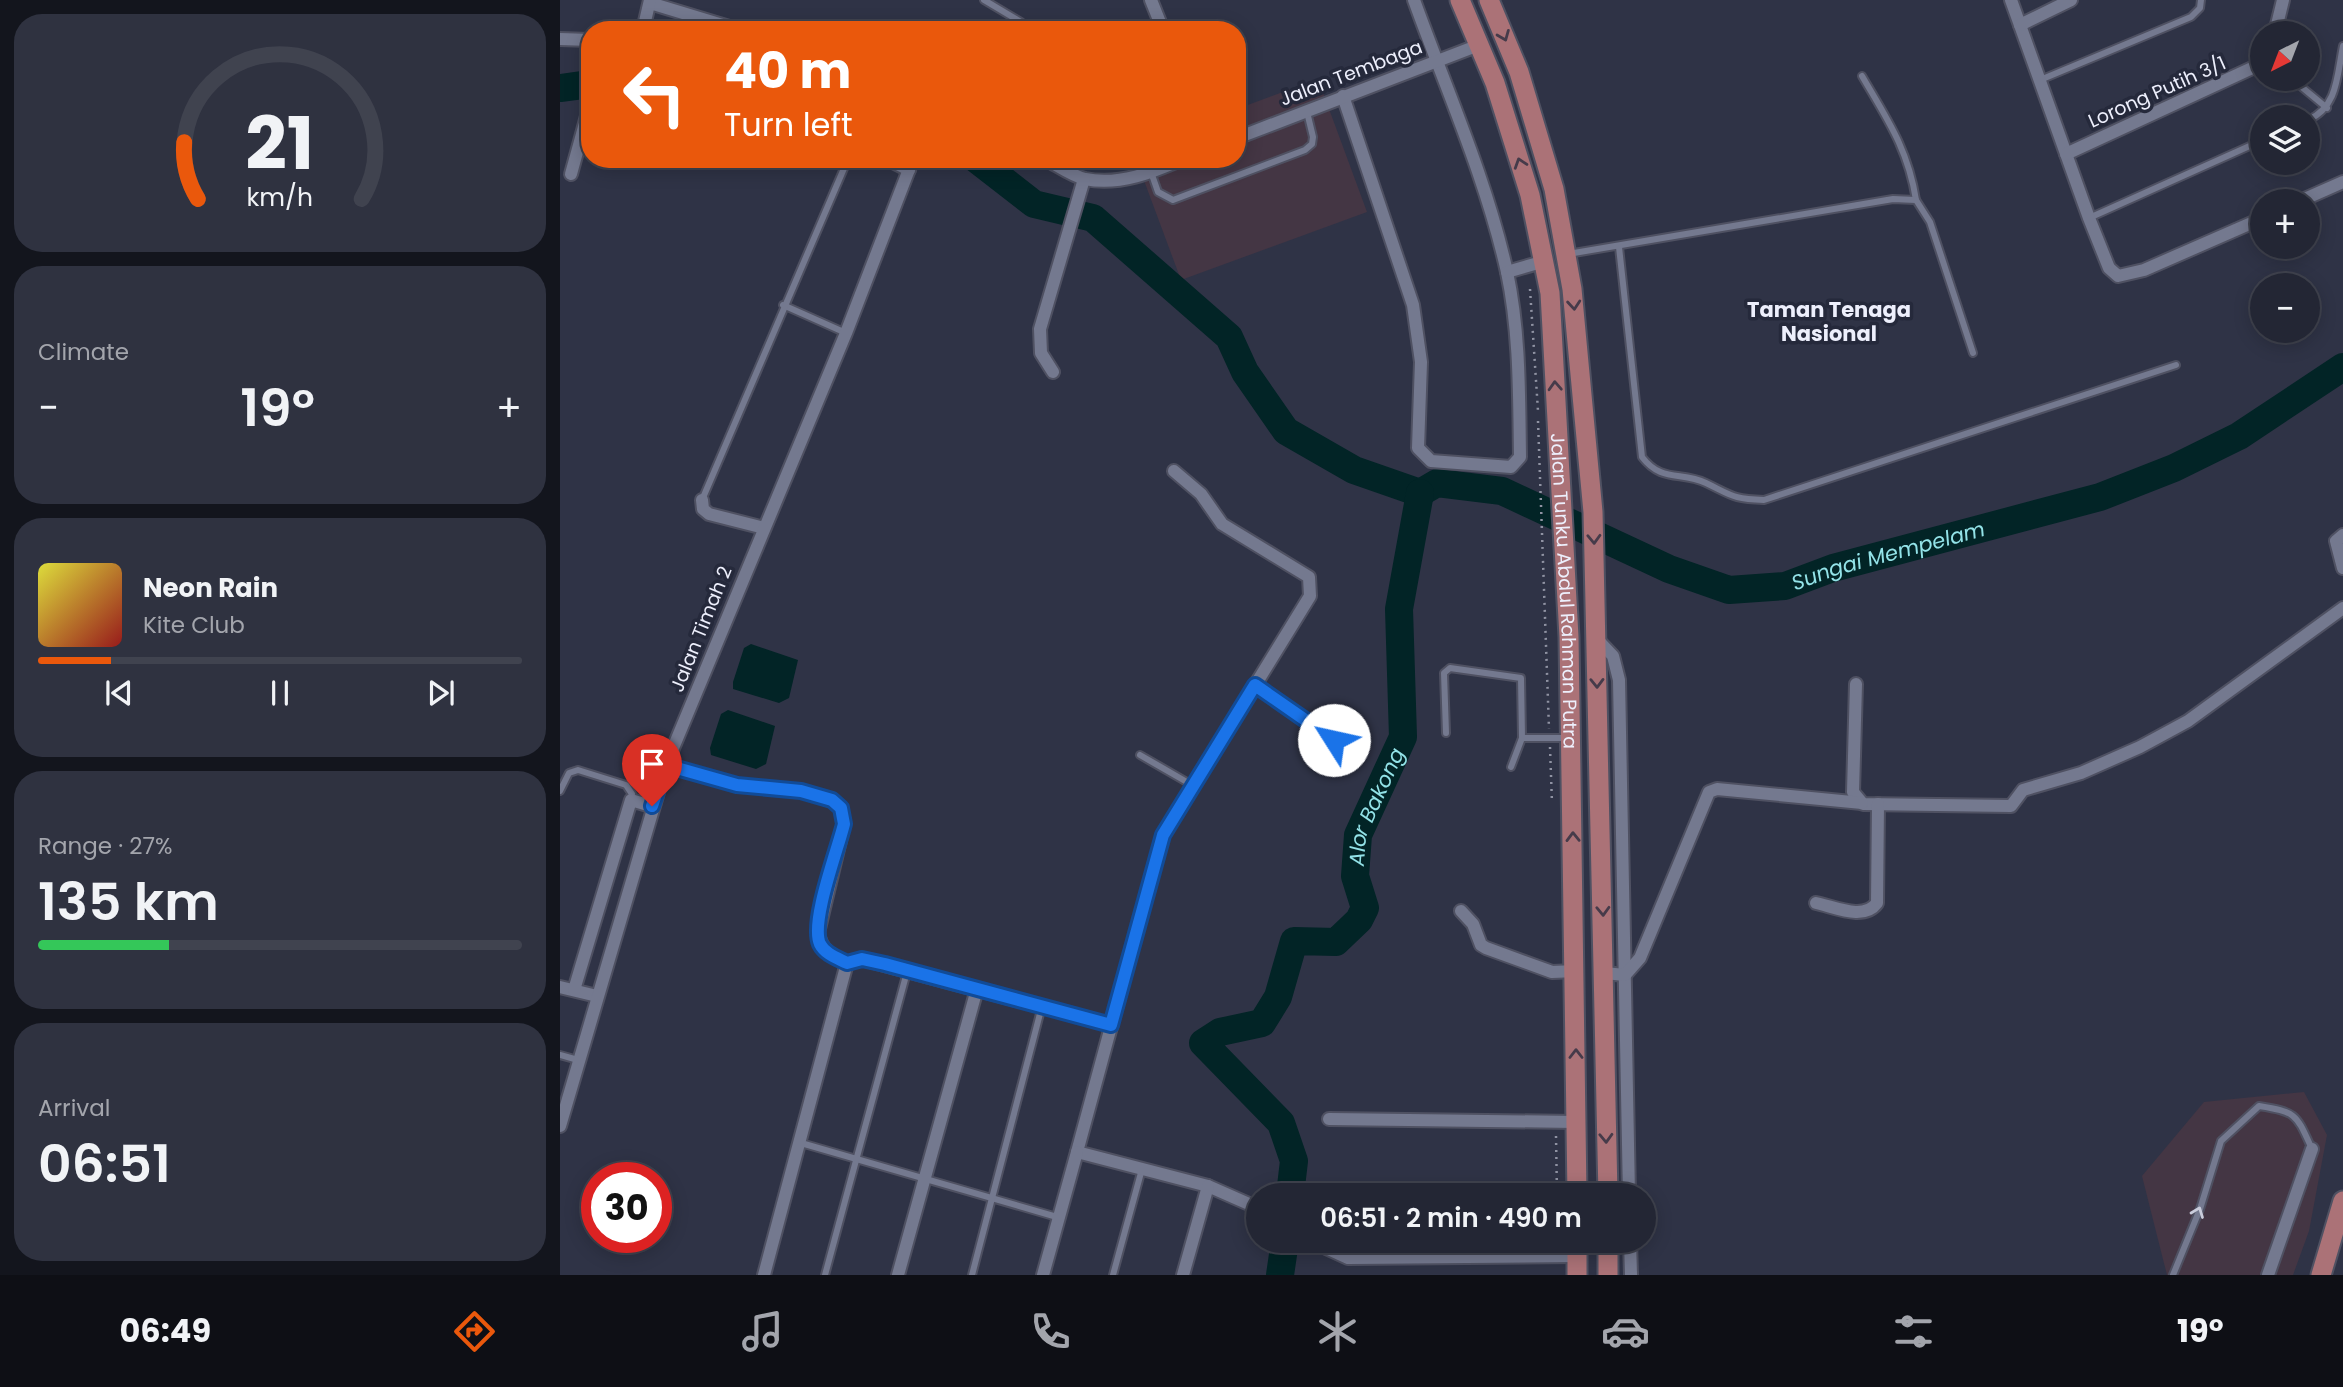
<!DOCTYPE html>
<html lang="en">
<head>
<meta charset="utf-8">
<style>
	:root { --surface:#232634; --page:#2f3240; --text:#f1f3f6; --muted:#a3a5ac; --line:#40434f; --accent:#ea580c }
	body { margin:0; font-family:Poppins,sans-serif; background:var(--page); color:var(--text); height:100vh; display:flex; flex-direction:column; font-size:26px; white-space:nowrap }
	* { box-sizing:border-box; margin:0 }
	p { font-size:23px; color:var(--muted) }
	.icon { flex:none; width:38px; height:38px; fill:none; stroke:currentColor; stroke-width:2; stroke-linecap:round; stroke-linejoin:round }
	.map { position:relative; flex:1; overflow:hidden }
	.panel { display:flex; flex-direction:column; gap:14px; padding:14px; background:#13151d; width:560px }
	.panel>* { flex:none }
	.top-card { position:absolute; left:21px; top:21px; width:665px; height:147px; border-radius:28px; box-shadow:0 4px 18px #0003,0 0 0 2px var(--line); background:#ea580c; color:#fff; overflow:hidden }
	.needle { width:46px; rotate:222deg }
	.fabs { position:absolute; left:1690px; top:21px; display:grid; gap:14px }
	.fabs a { display:grid; place-items:center; width:70px; height:70px; border-radius:50%; background:var(--surface); box-shadow:0 4px 18px #0003,0 0 0 2px var(--line); font-size:35px }
	.speed { position:absolute; left:21px; top:1162px; display:flex; gap:14px; font-size:35px; font-weight:700; text-align:center }
	.speed>* { display:grid; place-content:center; width:91px; height:91px; border-radius:50%; background:var(--surface); box-shadow:0 4px 18px #0003,0 0 0 2px var(--line); line-height:1 }
	.speed .limit { border:10px solid #d22; background:#fff; color:#111 }
	.pin { position:absolute; display:grid; place-items:center; width:60px; height:60px; color:#fff; margin:-72px -30px; border-radius:50% 50% 50% 0; rotate:-45deg; box-shadow:0 0 7px #0007 }
	.pin .icon { rotate:45deg }
	.me { position:absolute; width:77px; margin:-38px; rotate:305deg; stroke-linejoin:round; filter:drop-shadow(0 0 5px #0008) }
	.turn { display:flex; align-items:center; gap:24px; height:147px; padding:0 28px; font-size:32px }
	.turn .icon { width:91px; height:91px; stroke-width:2.5 }
	.turn b { display:block; font-size:49px; line-height:60px }
	.big { font-size:52px; font-weight:600; line-height:1.1 }
	.panel .card { flex:1; display:flex; flex-direction:column; justify-content:center; gap:10px; min-width:0; padding:0 24px; border-radius:28px; background:var(--page) }
	.panel .dial { align-items:center; gap:0 }
	.dial svg { height:182px; overflow:visible; fill:none; stroke:var(--line); stroke-width:7; stroke-linecap:round; text-anchor:middle }
	.dial text { fill:var(--text); stroke:none }
	.song { display:flex; align-items:center; gap:21px }
	.cover { width:84px; height:84px; border-radius:10px; background:linear-gradient(135deg,hsl(60 70% 55%),hsl(0 70% 35%)) }
	.played { height:7px; border-radius:4px; background:linear-gradient(90deg,var(--accent) 15%,var(--line) 15%) }
	.keys { display:flex; justify-content:space-around; direction:ltr }
	.heat { display:flex; justify-content:space-between; align-items:center; font-size:38px; direction:ltr }
	.charge { height:10px; border-radius:5px; background:linear-gradient(90deg,#34c759 27%,var(--line) 0) }
	.trip { position:absolute; left:686px; top:1183px; width:410px; height:70px; border-radius:35px; background:var(--surface); box-shadow:0 4px 18px #0003,0 0 0 2px var(--line); font-weight:600; line-height:70px; text-align:center }
	.menu { display:flex; height:112px; justify-content:space-around; align-items:center; background:#0e0f15; color:var(--muted) }
	.menu .icon { width:49px; height:49px }
	.menu .current { color:var(--accent) }
	.menu b { font-size:32px; color:var(--text) }
	main { display:flex; flex:1; min-height:0 }
	.map>svg:first-child { display:block }
	.commercial { fill:#443644 }
	.water { fill:#022426 }
	.lines { fill:none; stroke-linecap:round; stroke-linejoin:round }
	.river { stroke:#022426; stroke-width:28 }
	.lane-casing { stroke:#4f5162; stroke-width:10 }
	.street-casing { stroke:#4f5162; stroke-width:16 }
	.primary-casing { stroke:#4f5162; stroke-width:23 }
	.path { stroke:#9093a3; stroke-width:2.5; stroke-dasharray:2 5; stroke-linecap:butt }
	.lane { stroke:#74798f; stroke-width:6 }
	.street { stroke:#74798f; stroke-width:12 }
	.primary { stroke:#ab7277; stroke-width:19 }
	.oneway { stroke:#463b4a }
	.oneway2 { stroke:#c9ccdb }
	.route-casing { stroke:#114b97; stroke-width:18 }
	.route { stroke:#1a73e8; stroke-width:12 }
	.labels { text-anchor:middle; dominant-baseline:central; stroke-width:7; stroke-linejoin:round; paint-order:stroke }
	.street-label { font-size:19px; fill:#edeffc; stroke:#25293b }
	.neighbourhood-label { font-size:21px; font-weight:bold; fill:#edeffc; stroke:#25293b }
	.water-label { font-size:21px; font-style:italic; fill:#93e3e8; stroke:#25293b }
</style>
</head>
<body>
<main>
<section class="panel">
<div class="card dial"><svg viewBox="0 0 100 80">
<path d="M14 69A42 42 0 1 1 86 69"/>
<path d="M14 69A42 42 0 0 1 8 44" stroke="#ea580c"/>
<text x="50" y="56" font-size="32" font-weight="700">21</text>
<text x="50" y="72" font-size="11">km/h</text>
</svg></div>
<div class="card"><p>Climate</p>
<div class="heat"><a>−</a><b class="big">19°</b><a>+</a></div>
</div>
<div class="card">
<div class="song"><i class="cover"></i><div><b>Neon Rain</b><p>Kite Club</p></div></div>
<div class="played"></div>
<div class="keys"><svg class="icon" aria-label="previous" viewBox="0 0 24 24"><path d="M18 5L8 12l10 7zM5 5v14"/></svg><svg class="icon" aria-label="pause" viewBox="0 0 24 24"><path d="M8 5v14M16 5v14"/></svg><svg class="icon" aria-label="next" viewBox="0 0 24 24"><path d="M6 5l10 7-10 7zM19 5v14"/></svg></div>
</div>
<div class="card"><p>Range · 27%</p><b class="big">135 km</b><div class="charge"></div></div>
<div class="card"><p>Arrival</p><b class="big">06:51</b></div>
</section>
<div class="map">
<svg width="1783" height="1275" viewBox="0 0 1783 1275">
	<rect width="100%" height="100%" fill="#2f3346"/>
	<g class="commercial">
		<path d="M 758,79 L 807,212 L 621,280 L 576,159 L 677,159 L 677,109 Z"/>
		<path d="M 1744,1092 L 1767,1135 L 1749,1231 L 1733,1275 L 1607,1275 L 1582,1176 L 1644,1102 Z"/>
	</g>
	<g class="water">
		<path d="M 191,644 L 238,660 L 229,698 L 219,703 L 173,689 L 173,682 L 184,648 Z"/>
		<path d="M 168,710 L 215,726 L 206,764 L 196,769 L 151,755 L 150,748 L 161,714 Z"/>
	</g>
	<g class="lines">
		<g class="river">
			<path d="M 0,88 L 30,84"/>
			<path d="M 416,159 L 474,204 L 533,218 L 669,337 L 685,372 L 726,431 L 794,470 L 860,493"/>
			<path id="s1" d="M 860,493 L 877,483 L 942,491 L 1109,569 L 1169,590 L 1225,586 L 1273,568 L 1540,497 L 1614,468 L 1679,436 L 1783,367"/>
			<path id="s2" d="M 730,1195 L 734,1161 L 721,1123 L 643,1043 L 660,1032 L 702,1023 L 718,997 L 734,941 L 776,942 L 799,920 L 805,908 L 795,876 L 798,835 L 843,737 L 839,609 L 860,493"/>
			<path d="M 720,1275 L 725,1241"/>
		</g>
		<g class="lane-casing">
			<g id="lane">
				<path d="M 424,0 L 461,22"/>
				<path d="M 1302,76 C 1327,119 1348,149 1356,200"/>
				<path d="M 1732,79 L 1767,108"/>
				<path d="M 1480,80 L 1631,17 L 1640,8 L 1641,0"/>
				<path d="M 1748,120 C 1778,107 1777,75 1783,46"/>
				<path d="M 591,172 L 598,192 L 613,200 L 745,150 L 752,144 L 753,137 L 747,112"/>
				<path d="M 1529,218 L 1703,140"/>
				<path d="M 1059,247 L 1082,457 C 1102,483 1121,471 1146,483 C 1173,496 1173,499 1204,500 L 1616,365"/>
				<path d="M 1008,254 L 1333,199 L 1356,200 L 1370,222 L 1413,353"/>
				<path d="M 223,305 L 286,333"/>
				<path d="M 142,500 L 288,159"/>
				<path d="M 886,733 L 884,673 L 890,668 L 961,678 L 962,738"/>
				<path d="M 580,755 L 632,785"/>
				<path d="M 951,767 L 962,738 L 1009,738"/>
				<path d="M 0,791 L 9,773 L 18,770 L 66,785 L 72,794 L 71,800"/>
				<path d="M 0,1055 L 18,1060"/>
				<path d="M 241,1143 L 497,1217"/>
				<path d="M 265,1275 L 347,972"/>
				<path d="M 412,1275 L 482,1006"/>
				<path d="M 553,1275 L 582,1169"/>
				<path d="M 1613,1275 L 1640,1209 L 1661,1141 L 1699,1106 C 1737,1112 1736,1114 1752,1149"/>
			</g>
		</g>
		<g class="street-casing">
			<g id="street">
				<path d="M 591,0 L 603,30"/>
				<path d="M 1451,0 L 1529,218 L 1549,268 L 1558,276 L 1584,270 L 1703,218"/>
				<path d="M 90,3 L 179,30"/>
				<path d="M 1460,25 L 1511,0"/>
				<path d="M 83,30 L 90,0"/>
				<path d="M 1715,33 L 1723,0"/>
				<path d="M 0,39 L 30,40"/>
				<path d="M 783,96 L 853,305 L 861,362 L 858,448 L 871,461 L 951,467 L 960,457 C 959,395 960,333 947,272 C 926,178 886,89 854,0"/>
				<path d="M 677,138 L 919,45"/>
				<path d="M 1506,154 L 1703,63"/>
				<path d="M 327,159 L 349,170"/>
				<path d="M 485,159 C 497,165 512,176 525,179 C 560,186 593,172 623,159"/>
				<path d="M 11,174 L 30,105"/>
				<path d="M 1740,201 L 1783,182"/>
				<path d="M 947,272 L 985,261"/>
				<path d="M 493,372 L 481,353 L 480,329 L 524,179"/>
				<path d="M 614,471 L 641,494 L 662,524 L 749,577 L 750,596 L 603,835 L 517,1152 L 648,1186 L 698,1208"/>
				<path d="M 142,500 L 143,509 L 149,514 L 204,528"/>
				<path d="M 1783,535 L 1776,541 L 1783,568"/>
				<path d="M 1036,638 L 1053,656 L 1059,680 L 1069,1195"/>
				<path d="M 1296,684 L 1293,792 L 1303,804 L 1451,806 L 1463,790 L 1521,773 L 1580,747 L 1628,721 L 1783,608"/>
				<path d="M 695,685 L 774,740"/>
				<path d="M 106,765 L 177,785 L 241,791 L 272,800 L 281,808 L 284,824 L 258,933 C 261,951 272,956 287,963 L 302,959 L 551,1025"/>
				<path d="M 1256,903 C 1275,907 1304,921 1317,903 L 1318,804"/>
				<path d="M 901,911 L 913,924 L 921,945 L 926,948 L 992,972 L 1016,971"/>
				<path d="M 1044,973 L 1065,975 L 1080,958 L 1149,792 L 1157,789 L 1302,803"/>
				<path d="M 0,987 L 37,996"/>
				<path d="M 14,990 L 71,800 L 91,806"/>
				<path d="M 769,1119 L 1016,1122"/>
				<path d="M 0,1126 L 106,765 L 286,333 L 353,159"/>
				<path d="M 751,1241 L 788,1258 L 1017,1256"/>
				<path d="M 1070,1241 L 1071,1275"/>
				<path d="M 204,1275 L 287,963"/>
				<path d="M 338,1275 L 417,989"/>
				<path d="M 483,1275 L 517,1152"/>
				<path d="M 623,1275 L 648,1186"/>
				<path d="M 1708,1275 L 1752,1149"/>
			</g>
		</g>
		<g class="primary-casing">
			<g id="primary">
				<path id="s3" d="M 900,0 L 935,83 L 970,195 L 990,293 L 1009,637 L 1017,1195"/>
				<path d="M 929,0 L 959,72 L 994,189 L 1012,289 L 1033,512 L 1048,1195"/>
				<path d="M 1017,1241 L 1017,1275"/>
				<path d="M 1048,1241 L 1048,1275"/>
				<path d="M 1761,1275 L 1783,1201"/>
			</g>
		</g>
		<g class="path">
			<path d="M 970,289 L 978,411"/>
			<path d="M 978,421 L 989,729"/>
			<path d="M 990,747 L 992,803"/>
			<path d="M 996,1136 L 997,1195"/>
		</g>
		<use href="#lane" class="lane"/>
		<use href="#street" class="street"/>
		<use href="#primary" class="primary"/>
	</g>
	<defs><path id="oneway-chevron" d="M-2-3.5L2.5 0L-2 3.5" fill="none" stroke-width="1.6" stroke-linecap="round" stroke-linejoin="round" transform="scale(1.75)"/></defs>
	<g class="oneway">
		<use href="#oneway-chevron" transform="translate(944 36) rotate(68)"/>
		<use href="#oneway-chevron" transform="translate(960 163) rotate(-108)"/>
		<use href="#oneway-chevron" transform="translate(1014 305) rotate(85)"/>
		<use href="#oneway-chevron" transform="translate(995 386) rotate(-93)"/>
		<use href="#oneway-chevron" transform="translate(1034 539) rotate(88)"/>
		<use href="#oneway-chevron" transform="translate(1037 683) rotate(89)"/>
		<use href="#oneway-chevron" transform="translate(1013 837) rotate(-91)"/>
		<use href="#oneway-chevron" transform="translate(1043 911) rotate(88)"/>
		<use href="#oneway-chevron" transform="translate(1016 1054) rotate(-90)"/>
		<use href="#oneway-chevron" transform="translate(1046 1138) rotate(88)"/>
	</g>
	<use class="oneway2" href="#oneway-chevron" transform="translate(1638 1212) rotate(-69)"/>
	<g class="lines">
		<g class="route-casing">
			<path id="route" d="M 92,806 L 106,765 L 177,785 L 241,791 L 272,800 L 281,808 L 284,824 C 278,849 250,922 260,944 C 265,954 277,958 287,963 L 302,959 L 325,964 L 551,1025 L 603,835 L 695,685 L 774,740"/>
		</g>
		<use href="#route" class="route"/>
	</g>
	<g class="labels">
		<g class="street-label">
			<text transform="translate(791 73) rotate(-21)">Jalan Tembaga</text>
			<text transform="translate(1597 92) rotate(-24)">Lorong Putih 3/1</text>
			<text stroke="none"><textPath href="#s3" startOffset="606">Jalan Tunku Abdul Rahman Putra</textPath></text>
			<text transform="translate(141 629) rotate(-68)">Jalan Timah 2</text>
		</g>
		<g class="neighbourhood-label">
			<text x="1269" y="309">Taman Tenaga<tspan x="1269" dy="24">Nasional</tspan></text>
		</g>
		<g class="water-label">
			<text stroke="none"><textPath href="#s1" startOffset="497">Sungai Mempelam</textPath></text>
			<text stroke="none"><textPath href="#s2" startOffset="532">Alor Bakong</textPath></text>
		</g>
	</g>
</svg>
<div class="fabs">
<a><svg class="needle" viewBox="-14 -14 28 28"><path d="M0-13l5 13h-10z" fill="#e53935"/><path d="M0 13l5-13h-10z" fill="#a3a5ac"/></svg></a>
<a><svg class="icon" aria-label="layers" viewBox="0 0 24 24"><path d="M12 4l9 5-9 5-9-5zM3 14l9 5 9-5"/></svg></a>
<a>+</a>
<a>−</a>
</div>
<div class="speed"><div class="limit">30</div></div>
<div class="pin" style="left:92px;top:806px;background:#d93025"><svg class="icon" aria-label="arrive" viewBox="0 0 24 24"><path d="M6 21V4h12l-3 4 3 4H6"/></svg></div>
<svg class="me" style="left:774px;top:740px" viewBox="-20 -20 40 40"><circle r="19" fill="#fff"/><path d="M0-13L10 11 0 6-10 11z" fill="#1a73e8"/></svg>
<div class="trip">06:51 · 2 min · 490 m</div>
<div class="top-card">
<div class="turn"><svg class="icon" aria-label="left" viewBox="0 0 24 24"><path d="M17 20v-9H6M10 6l-5 5 5 5"/></svg><div><b>40 m</b>Turn left</div></div>
</div>
</div>
</main>
<nav class="menu">
<b>06:49</b>
<svg class="icon current" aria-label="directions" viewBox="0 0 24 24"><path d="M12 3l9 9-9 9-9-9zM9 14v-3h6M13 9l2 2-2 2"/></svg>
<svg class="icon" aria-label="music" viewBox="0 0 24 24"><path d="M9 18V5l10-2v13"/><circle cx="6" cy="18" r="3"/><circle cx="16" cy="16" r="3"/></svg>
<svg class="icon" aria-label="phone" viewBox="0 0 24 24"><path d="M5 4h4l2 5-3 2q2 4 5 5l2-3 5 2v4C11 20 4 13 5 4z"/></svg>
<svg class="icon" aria-label="climate" viewBox="0 0 24 24"><path d="M12 3v18M4 7l16 10M4 17L20 7"/></svg>
<svg class="icon" aria-label="car" viewBox="0 0 24 24"><path d="M5 17H2v-5l4-1 3-4h7l3 4 3 1v5h-3M9 17h6M6 11h13"/><circle cx="7" cy="17" r="2"/><circle cx="17" cy="17" r="2"/></svg>
<svg class="icon" aria-label="filters" viewBox="0 0 24 24"><path d="M4 7h16M4 17h16"/><circle cx="9" cy="7" r="2"/><circle cx="15" cy="17" r="2"/></svg>
<b>19°</b>
</nav>
</body>
</html>
